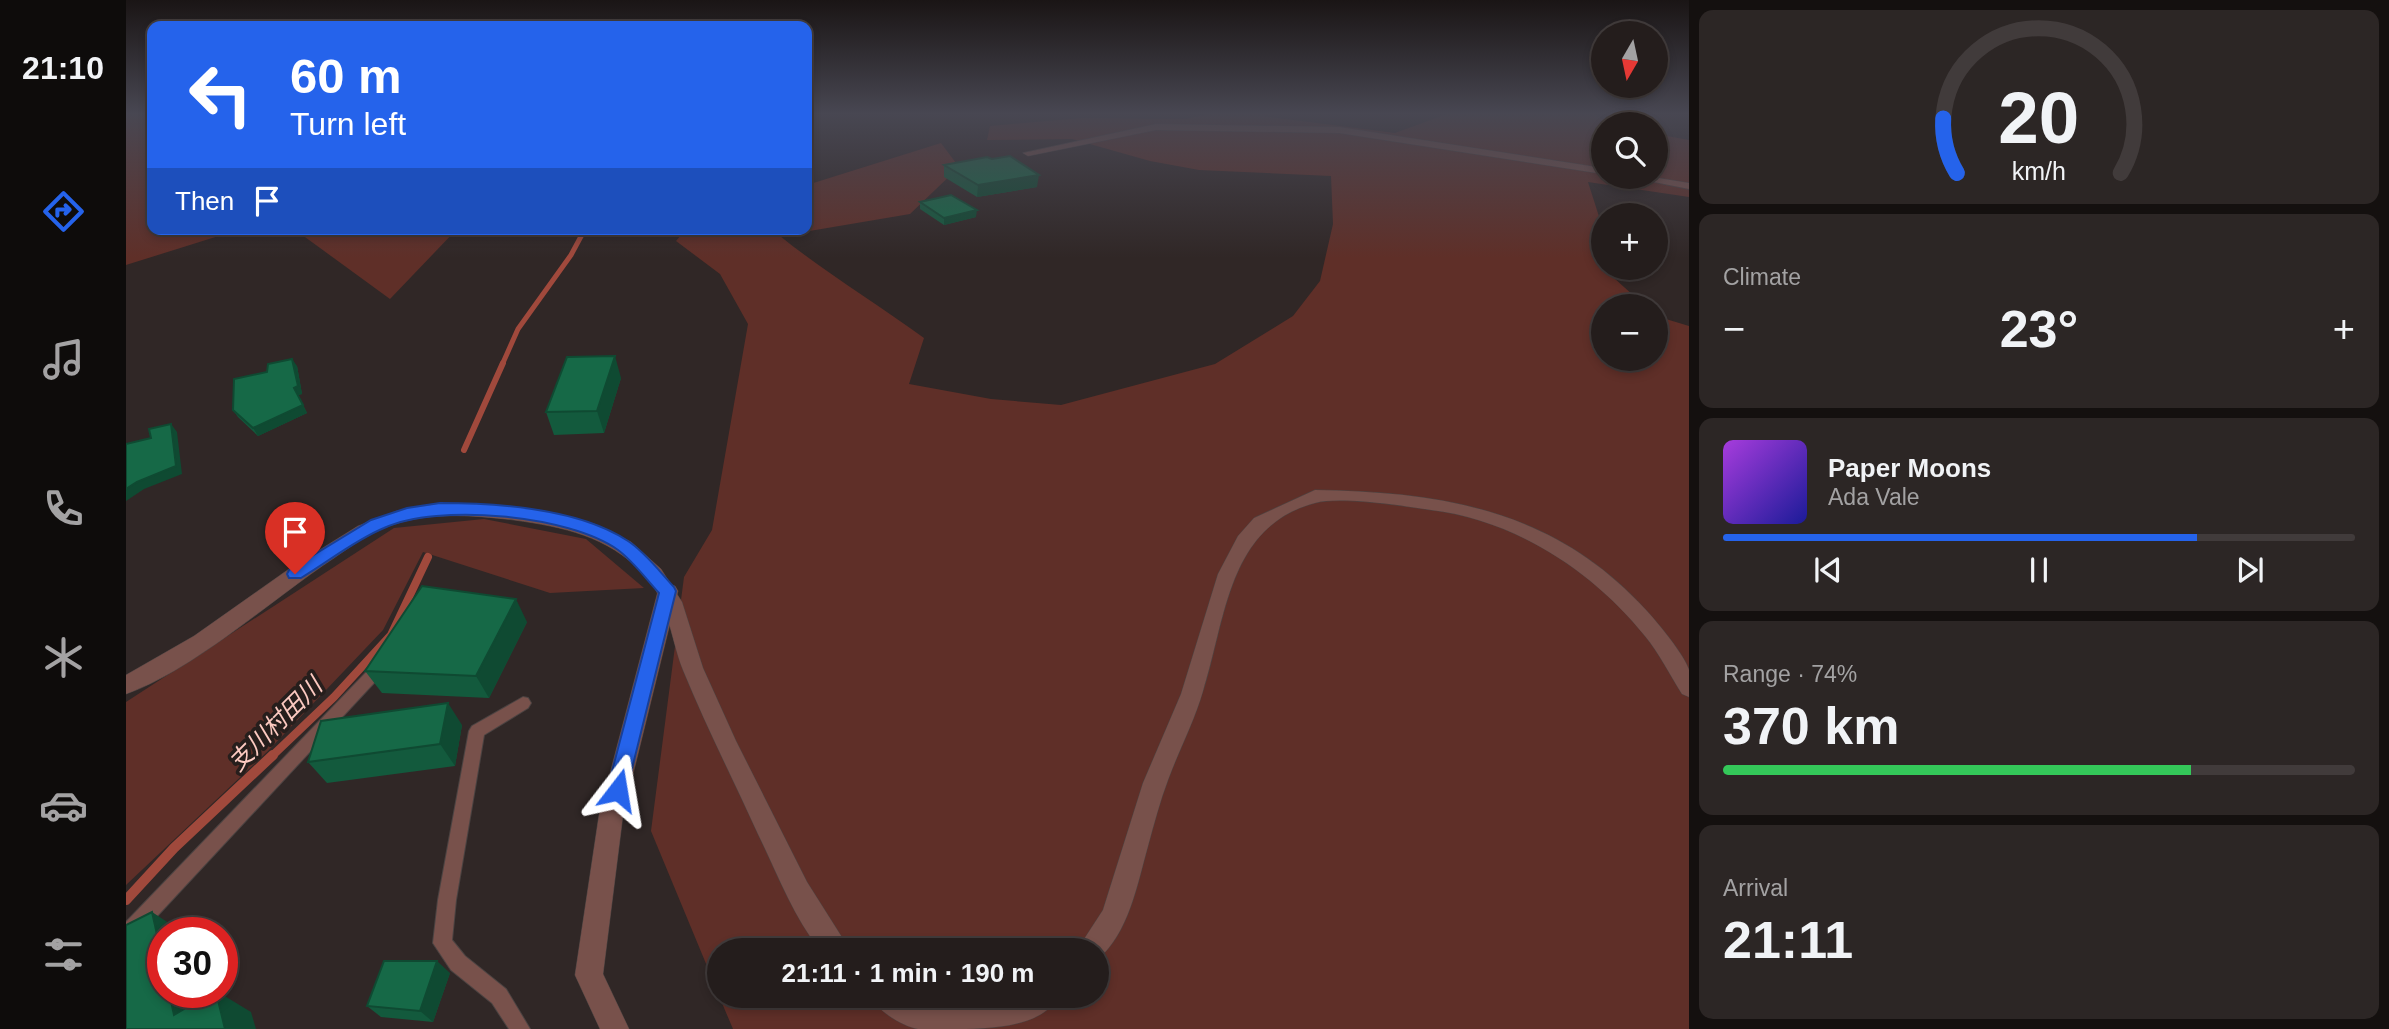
<!DOCTYPE html>
<html lang="en">
<head>
<meta charset="utf-8">
<style>
	:root { --surface:#241d1c; --page:#2c2625; --text:#f1f3f6; --muted:#a3a2a3; --line:#413b3b; --accent:#2563eb }
	body { margin:0; font-family:Helvetica,"Noto Sans JP",sans-serif; background:var(--page); color:var(--text); height:100vh; display:flex; flex-direction:column; font-size:26px; white-space:nowrap }
	* { box-sizing:border-box; margin:0 }
	p { font-size:23px; color:var(--muted) }
	.icon { flex:none; width:38px; height:38px; fill:none; stroke:currentColor; stroke-width:2; stroke-linecap:round; stroke-linejoin:round }
	.map { position:relative; flex:1; overflow:hidden }
	.drawer { display:flex; flex-direction:column; gap:10px; padding:10px; background:#14100f; width:700px }
	.drawer>* { flex:none }
	.guide { position:absolute; left:21px; top:21px; width:665px; height:214px; border-radius:14px; box-shadow:0 4px 10px #0003,0 0 0 2px var(--line); background:#2563eb; color:#fff; overflow:hidden }
	.needle { width:46px; rotate:189deg }
	.buttons { position:absolute; left:1465px; top:21px; display:grid; gap:14px }
	.buttons a { display:grid; place-items:center; width:77px; height:77px; border-radius:50%; background:var(--surface); box-shadow:0 4px 10px #0003,0 0 0 2px var(--line); font-size:35px }
	.speed { position:absolute; left:21px; top:917px; display:flex; gap:14px; font-size:35px; font-weight:700; text-align:center }
	.speed>* { display:grid; place-content:center; width:91px; height:91px; border-radius:50%; background:var(--surface); box-shadow:0 4px 10px #0003,0 0 0 2px var(--line); line-height:1 }
	.speed .limit { border:10px solid #d22; background:#fff; color:#111 }
	.pin { position:absolute; display:grid; place-items:center; width:60px; height:60px; color:#fff; margin:-72px -30px; border-radius:50% 50% 50% 0; rotate:-45deg; box-shadow:0 0 7px #0007 }
	.pin .icon { rotate:45deg }
	.me { position:absolute; width:77px; margin:-38px; rotate:14deg; stroke-linejoin:round; filter:drop-shadow(0 0 5px #0008) }
	.turn { display:flex; align-items:center; gap:24px; height:147px; padding:0 28px; font-size:32px }
	.turn .icon { width:91px; height:91px; stroke-width:2.5 }
	.turn b { display:block; font-size:49px; line-height:60px }
	.then { display:flex; align-items:center; height:66px; padding:0 28px; background:#0003; gap:14px; font-size:26px }
	.big { font-size:52px; font-weight:600; line-height:1.1 }
	.drawer .card { flex:1; display:flex; flex-direction:column; justify-content:center; gap:10px; min-width:0; padding:0 24px; border-radius:14px; background:var(--page) }
	.drawer .dial { align-items:center; gap:0 }
	.dial svg { height:182px; overflow:visible; fill:none; stroke:var(--line); stroke-width:7; stroke-linecap:round; text-anchor:middle }
	.dial text { fill:var(--text); stroke:none }
	.song { display:flex; align-items:center; gap:21px }
	.cover { width:84px; height:84px; border-radius:10px; background:linear-gradient(135deg,hsl(280 70% 55%),hsl(240 70% 35%)) }
	.played { height:7px; border-radius:4px; background:linear-gradient(90deg,var(--accent) 75%,var(--line) 75%) }
	.keys { display:flex; justify-content:space-around; direction:ltr }
	.heat { display:flex; justify-content:space-between; align-items:center; font-size:38px; direction:ltr }
	.charge { height:10px; border-radius:5px; background:linear-gradient(90deg,#34c759 74%,var(--line) 0) }
	.trip { position:absolute; left:581px; top:938px; width:402px; height:70px; border-radius:35px; background:var(--surface); box-shadow:0 4px 10px #0003,0 0 0 2px var(--line); font-weight:600; line-height:70px; text-align:center }
	main { display:flex; flex:1; min-height:0 }
	.tabs { display:flex; flex-direction:column; width:126px; justify-content:space-around; align-items:center; background:#0e0c0b; color:var(--muted) }
	.tabs .icon { width:49px; height:49px }
	.tabs .on { color:var(--accent) }
	.tabs b { font-size:32px; color:var(--text) }
	.map>svg:first-child { display:block }
	.green { fill:#5f2f28 }
	.lines { fill:none; stroke-linecap:round; stroke-linejoin:round }
	.stream-far3 { stroke:#a0493c; stroke-width:5 }
	.stream-far2 { stroke:#a0493c; stroke-width:6 }
	.stream-far1 { stroke:#a0493c; stroke-width:8 }
	.stream { stroke:#a0493c; stroke-width:10 }
	.service-casing { stroke:#4b4342; stroke-width:2 }
	.minor-casing { stroke:#4b4342; stroke-width:1 }
	.tertiary-casing { stroke:#4b4342; stroke-width:1 }
	.service { fill:#78514b; fill-rule:evenodd }
	.minor { fill:#78514b; fill-rule:evenodd }
	.tertiary { fill:#78514b; fill-rule:evenodd }
	.wall { fill:#135a3d }
	.shaded-wall { fill:#0f4a32 }
	.building { fill:#166947; stroke:#0f4a32; stroke-width:2 }
	.route { fill:#2563eb; stroke:#184099; stroke-width:2 }
	.labels { text-anchor:middle; dominant-baseline:central; stroke-width:7; stroke-linejoin:round; paint-order:stroke }
	.near-water-label { font-size:24px; font-style:italic; fill:#fdcac1; stroke:#261e1c }
</style>
</head>
<body>
<main>
<nav class="tabs">
<b>21:10</b>
<svg class="icon on" aria-label="directions" viewBox="0 0 24 24"><path d="M12 3l9 9-9 9-9-9zM9 14v-3h6M13 9l2 2-2 2"/></svg>
<svg class="icon" aria-label="music" viewBox="0 0 24 24"><path d="M9 18V5l10-2v13"/><circle cx="6" cy="18" r="3"/><circle cx="16" cy="16" r="3"/></svg>
<svg class="icon" aria-label="phone" viewBox="0 0 24 24"><path d="M5 4h4l2 5-3 2q2 4 5 5l2-3 5 2v4C11 20 4 13 5 4z"/></svg>
<svg class="icon" aria-label="climate" viewBox="0 0 24 24"><path d="M12 3v18M4 7l16 10M4 17L20 7"/></svg>
<svg class="icon" aria-label="car" viewBox="0 0 24 24"><path d="M5 17H2v-5l4-1 3-4h7l3 4 3 1v5h-3M9 17h6M6 11h13"/><circle cx="7" cy="17" r="2"/><circle cx="17" cy="17" r="2"/></svg>
<svg class="icon" aria-label="filters" viewBox="0 0 24 24"><path d="M4 7h16M4 17h16"/><circle cx="9" cy="7" r="2"/><circle cx="15" cy="17" r="2"/></svg>
</nav>
<div class="map">
<svg width="1563" height="1029" viewBox="0 0 1563 1029">
	<rect width="100%" height="100%" fill="#302726"/>
	<g class="green">
		<path d="M 0,114 L 26,114 L 26,229 L 115,229 L 0,265 Z"/>
		<path d="M 1083,114 L 1151,114 L 1137,116 L 1269,133 L 1321,114 L 1468,114 L 1483,124 L 1477,124 L 1477,177 L 1530,177 L 1530,134 L 1563,140 L 1563,197 L 1462,182 L 1477,229 L 1477,268 L 1519,306 L 1477,306 L 1477,359 L 1530,359 L 1530,316 L 1563,326 L 1563,1029 L 607,1029 L 593,996 L 971,996 L 971,950 L 593,950 L 593,995 L 525,831 L 558,577 L 586,530 L 622,324 L 594,274 L 550,241 L 560,229 L 681,229 L 681,185 L 815,143 L 833,167 L 784,214 L 654,236 C 700,273 750,303 798,338 L 783,384 L 865,399 L 935,405 L 1089,364 L 1167,316 L 1194,281 L 1207,224 L 1205,176 L 1073,170 L 1024,161 L 946,139 L 861,140 L 864,126 L 955,118 L 1060,119 Z"/>
		<path d="M 168,229 L 331,229 L 264,299 Z"/>
		<path d="M 358,519 L 460,539 L 518,588 L 424,593 L 297,552 L 257,630 L 142,751 L 0,885 L 0,702 L 268,528 Z"/>
	</g>
	<g class="lines">
		<path class="stream-far3" d="M 376,365 L 392,329 L 445,255 L 459,229"/>
		<path class="stream-far2" d="M 338,450 L 377,363"/>
		<path class="stream-far1" d="M 145,757 L 208,697 L 265,635 L 302,557"/>
		<path class="stream" d="M 0,900 L 48,848 L 147,755"/>
		<g class="service-casing">
			<g id="service">
				<path d="M 255,660 L 260,662 L 262,666 L 260,670 L 7,942 L 0,944 L 0,922 L 250,662 Z"/>
				<path d="M 397,697 L 402,698 L 405,703 L 402,708 L 358,735 L 330,900 L 326,940 L 339,956 L 380,989 L 404,1029 L 383,1029 L 366,1003 L 325,970 L 307,943 L 312,900 L 343,731 L 346,726 Z"/>
			</g>
		</g>
		<g class="minor-casing">
			<g id="minor">
				<path d="M 1030,124 L 1213,127 L 1477,168 L 1477,174 L 1213,133 L 1030,130 L 902,156 L 897,153 Z"/>
				<path d="M 1503,177 L 1526,177 L 1563,183 L 1563,189 Z"/>
				<path d="M 542,584 L 549,586 L 552,591 L 497,815 L 477,974 L 503,1029 L 474,1029 L 449,975 L 473,815 L 532,591 L 535,586 Z"/>
			</g>
		</g>
		<g class="tertiary-casing">
			<g id="tertiary">
				<path d="M 1189,490 C 1317,492 1429,510 1520,610 C 1531,622 1558,654 1563,670 C 1563,678 1563,689 1563,697 L 1556,694 C 1544,675 1533,653 1519,636 C 1467,571 1389,520 1305,510 C 1278,506 1214,496 1189,503 C 1102,526 1100,618 1077,691 C 1068,722 1053,750 1042,780 C 1034,801 1028,824 1022,846 C 1011,885 1003,933 971,960 L 971,950 L 951,950 L 977,910 L 1017,783 L 1055,694 L 1092,574 L 1112,536 L 1128,518 Z"/>
				<path d="M 323,504 L 408,511 L 468,524 L 505,542 L 535,569 L 556,602 L 577,668 L 610,741 L 681,882 L 724,950 L 694,950 C 667,916 651,873 632,834 C 607,779 580,726 557,670 C 544,637 543,600 517,573 C 481,536 438,527 388,520 C 345,515 299,511 258,528 C 240,535 224,547 208,558 C 146,599 68,670 0,694 L 0,675 L 68,636 L 163,569 L 232,526 L 271,511 Z"/>
				<path d="M 745,996 L 785,996 L 798,1003 L 829,1007 L 860,1005 L 893,996 L 932,996 C 917,1029 857,1029 825,1029 C 814,1029 802,1029 792,1029 C 776,1026 751,1011 745,996 Z"/>
			</g>
		</g>
		<use href="#service" class="service"/>
		<use href="#minor" class="minor"/>
		<use href="#tertiary" class="tertiary"/>
	</g>
	<g class="wall">
		<path d="M 818,165 L 911,187 L 851,197 L 818,177 Z"/>
		<path d="M 794,202 L 850,217 L 818,225 L 794,209 Z"/>
		<path d="M 171,366 L 176,394 L 172,395 L 181,413 L 132,436 L 112,417 L 107,410 Z"/>
		<path d="M 495,378 L 478,433 L 428,435 L 420,412 Z"/>
		<path d="M 401,622 L 363,698 L 256,693 L 239,671 Z"/>
		<path d="M 336,725 L 329,766 L 201,783 L 182,762 Z"/>
		<path d="M 324,973 L 307,1022 L 255,1017 L 241,1006 Z"/>
	</g>
	<g class="shaded-wall">
		<path d="M 913,175 L 911,187 L 851,197 L 852,185 Z"/>
		<path d="M 851,210 L 850,217 L 818,225 L 818,218 Z"/>
		<path d="M 489,356 L 495,378 L 478,433 L 471,411 Z"/>
		<path d="M 166,359 L 171,366 L 176,394 L 172,395 L 181,413 L 132,436 L 127,428 L 168,388 Z"/>
		<path d="M 45,424 L 51,432 L 56,474 L 18,489 L 0,501 L 0,489 Z"/>
		<path d="M 390,599 L 401,622 L 363,698 L 350,676 Z"/>
		<path d="M 322,703 L 336,725 L 329,766 L 314,744 Z"/>
		<path d="M 26,912 L 58,933 L 37,933 L 37,961 Z"/>
		<path d="M 311,961 L 324,973 L 307,1022 L 294,1011 Z"/>
		<path d="M 43,992 L 76,992 L 85,1029 L 48,1015 Z"/>
		<path d="M 90,992 L 92,992 L 125,1012 L 130,1029 L 99,1029 Z"/>
	</g>
	<g class="building">
		<path d="M 884,156 L 913,175 L 852,185 L 818,165 L 861,157 L 866,159 Z"/>
		<path d="M 825,195 L 851,210 L 818,218 L 794,202 Z"/>
		<path d="M 489,356 L 471,411 L 420,412 L 441,357 Z"/>
		<path d="M 166,359 L 172,386 L 168,388 L 177,405 L 127,428 L 107,410 L 108,379 L 141,372 L 142,364 Z"/>
		<path d="M 45,424 L 50,466 L 11,482 L 0,489 L 0,444 L 25,438 L 23,429 Z"/>
		<path d="M 296,586 L 390,599 L 350,676 L 239,671 Z"/>
		<path d="M 322,703 L 314,744 L 182,762 L 195,721 Z"/>
		<path d="M 26,912 L 37,961 L 37,992 L 43,992 L 48,1015 L 87,992 L 90,992 L 99,1029 L 0,1029 L 0,925 Z"/>
		<path d="M 258,961 L 311,961 L 294,1011 L 241,1006 Z"/>
	</g>
	<linearGradient id="sky" x2="0" y2="1"><stop stop-color="#1a1515"/><stop offset="0.44" stop-color="#484752"/><stop offset="1" stop-color="#484752" stop-opacity="0"/></linearGradient>
	<rect width="1563" height="258" fill="url(#sky)"/>
	<path class="route" d="M 314,503 C 373,503 452,508 502,541 C 519,552 534,572 548,587 L 550,591 L 499,797 L 492,800 L 484,797 L 481,790 L 533,593 C 520,579 507,561 492,550 C 443,515 312,503 258,528 C 229,540 202,562 175,578 L 163,578 L 161,574 L 163,570 L 245,520 L 281,508 Z"/>
	<g class="labels">
		<g class="near-water-label">
			<text transform="translate(149 724) rotate(-45)">支川村田川</text>
		</g>
	</g>
</svg>
<div class="buttons">
<a><svg class="needle" viewBox="-14 -14 28 28"><path d="M0-13l5 13h-10z" fill="#e53935"/><path d="M0 13l5-13h-10z" fill="#a3a2a3"/></svg></a>
<a><svg class="icon" aria-label="search" viewBox="0 0 24 24"><circle cx="10" cy="10" r="6"/><path d="M15 15l6 6"/></svg></a>
<a>+</a>
<a>−</a>
</div>
<div class="speed"><div class="limit">30</div></div>
<div class="pin" style="left:169px;top:574px;background:#d93025"><svg class="icon" aria-label="arrive" viewBox="0 0 24 24"><path d="M6 21V4h12l-3 4 3 4H6"/></svg></div>
<svg class="me" style="left:492px;top:790px" viewBox="-20 -20 40 40"><path d="M0-17L14 15 0 8-14 15z" fill="#2563eb" stroke="#fff" stroke-width="4"/></svg>
<div class="trip">21:11 · 1 min · 190 m</div>
<div class="guide">
<div class="turn"><svg class="icon" aria-label="left" viewBox="0 0 24 24"><path d="M17 20v-9H6M10 6l-5 5 5 5"/></svg><div><b>60 m</b>Turn left</div></div>
<div class="then">Then<svg class="icon" aria-label="arrive" viewBox="0 0 24 24"><path d="M6 21V4h12l-3 4 3 4H6"/></svg></div>
</div>
</div>
<section class="drawer">
<div class="card dial"><svg viewBox="0 0 100 80">
<path d="M14 69A42 42 0 1 1 86 69"/>
<path d="M14 69A42 42 0 0 1 8 45" stroke="#2563eb"/>
<text x="50" y="56" font-size="32" font-weight="700">20</text>
<text x="50" y="72" font-size="11">km/h</text>
</svg></div>
<div class="card"><p>Climate</p>
<div class="heat"><a>−</a><b class="big">23°</b><a>+</a></div>
</div>
<div class="card">
<div class="song"><i class="cover"></i><div><b>Paper Moons</b><p>Ada Vale</p></div></div>
<div class="played"></div>
<div class="keys"><svg class="icon" aria-label="previous" viewBox="0 0 24 24"><path d="M18 5L8 12l10 7zM5 5v14"/></svg><svg class="icon" aria-label="pause" viewBox="0 0 24 24"><path d="M8 5v14M16 5v14"/></svg><svg class="icon" aria-label="next" viewBox="0 0 24 24"><path d="M6 5l10 7-10 7zM19 5v14"/></svg></div>
</div>
<div class="card"><p>Range · 74%</p><b class="big">370 km</b><div class="charge"></div></div>
<div class="card"><p>Arrival</p><b class="big">21:11</b></div>
</section>
</main>
</body>
</html>
